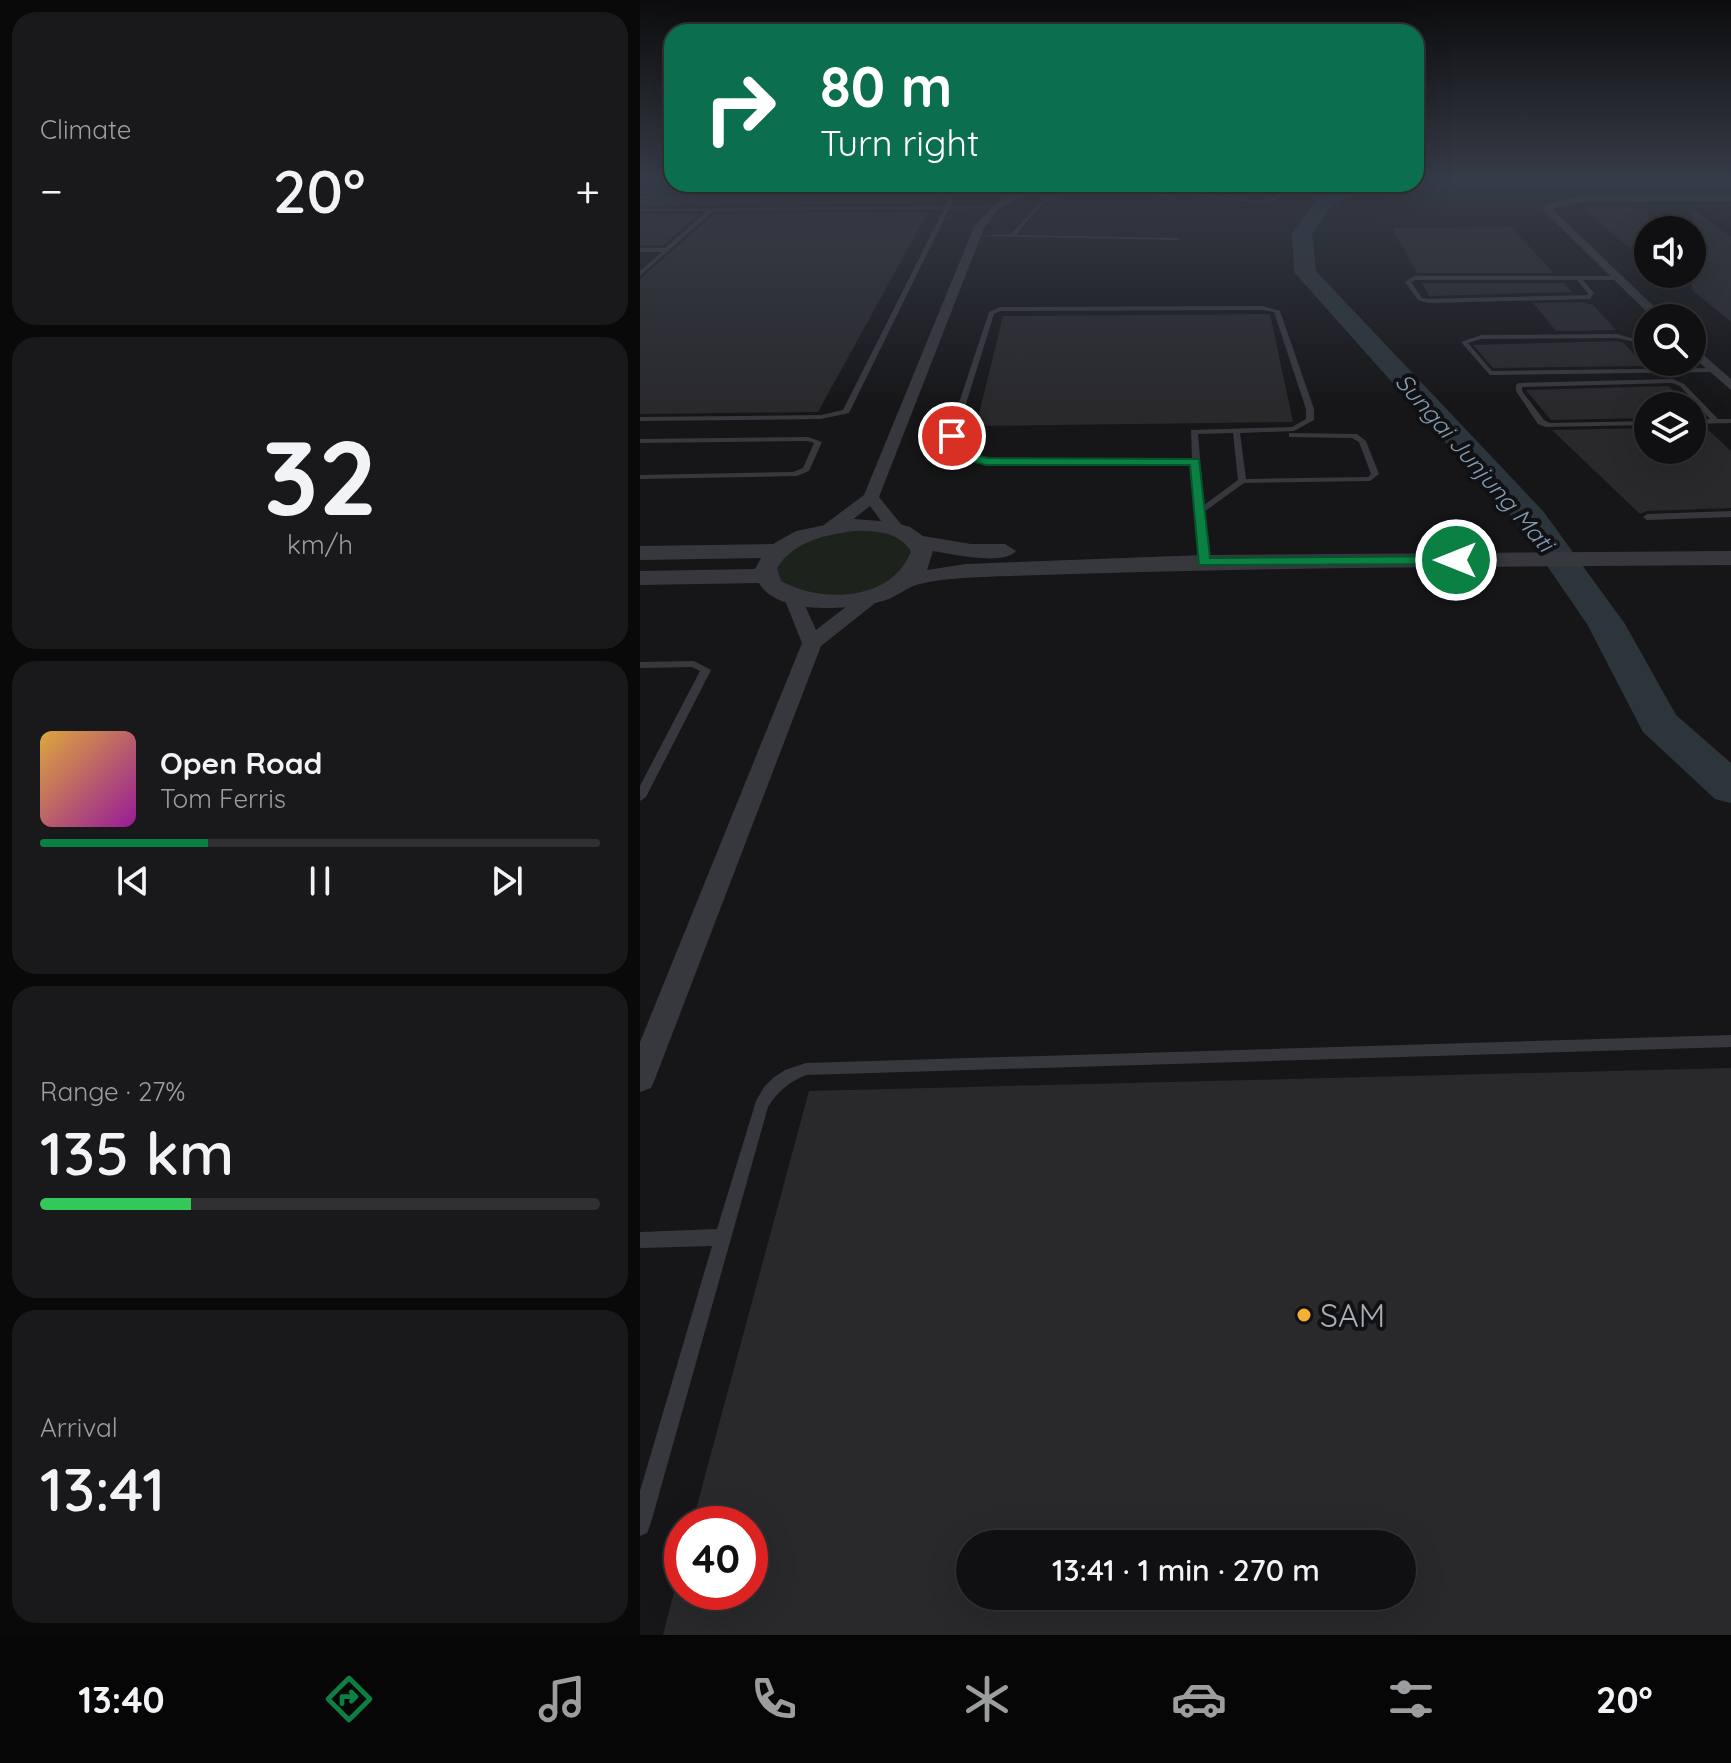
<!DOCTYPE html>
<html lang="en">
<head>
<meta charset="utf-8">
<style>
	:root { --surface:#101012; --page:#19191b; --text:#f1f3f6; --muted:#9c9d9f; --line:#303032; --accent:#0b8043 }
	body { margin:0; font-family:Quicksand,sans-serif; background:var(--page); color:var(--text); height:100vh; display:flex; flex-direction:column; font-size:30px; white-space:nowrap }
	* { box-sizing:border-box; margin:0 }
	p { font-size:26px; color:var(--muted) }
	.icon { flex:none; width:44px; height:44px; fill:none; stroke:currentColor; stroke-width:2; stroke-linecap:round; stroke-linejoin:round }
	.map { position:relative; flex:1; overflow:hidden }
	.details { display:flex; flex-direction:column; gap:12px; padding:12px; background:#09090a; width:640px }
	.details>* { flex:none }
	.top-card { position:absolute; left:24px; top:24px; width:760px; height:168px; border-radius:24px; box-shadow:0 8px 32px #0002,0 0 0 2px var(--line); background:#0b6e4f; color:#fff; overflow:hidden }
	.controls { position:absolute; left:994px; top:216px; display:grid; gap:16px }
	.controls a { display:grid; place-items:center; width:72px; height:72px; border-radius:50%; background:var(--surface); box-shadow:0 8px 32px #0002,0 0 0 2px var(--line); font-size:40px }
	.speed { position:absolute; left:24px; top:1506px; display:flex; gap:16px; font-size:40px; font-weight:700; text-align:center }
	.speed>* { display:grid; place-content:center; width:104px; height:104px; border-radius:50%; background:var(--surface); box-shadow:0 8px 32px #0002,0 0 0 2px var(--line); line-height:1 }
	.speed .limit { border:12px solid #d22; background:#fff; color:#111 }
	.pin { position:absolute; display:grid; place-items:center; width:68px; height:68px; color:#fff; margin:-34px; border:4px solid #fff; border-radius:50%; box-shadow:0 2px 8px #0007 }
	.me { position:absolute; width:88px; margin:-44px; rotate:270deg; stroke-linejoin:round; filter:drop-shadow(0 0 6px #0008) }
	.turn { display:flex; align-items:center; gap:28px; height:168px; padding:0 24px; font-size:36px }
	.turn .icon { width:104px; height:104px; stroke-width:2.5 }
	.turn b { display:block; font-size:56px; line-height:68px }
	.big { font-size:60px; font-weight:600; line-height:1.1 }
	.details .widget { flex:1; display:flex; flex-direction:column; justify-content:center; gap:12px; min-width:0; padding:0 28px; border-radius:24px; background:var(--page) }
	.details .dial { align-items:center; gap:0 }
	.dial b { font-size:104px; line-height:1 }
	.song { display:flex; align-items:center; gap:24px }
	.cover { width:96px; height:96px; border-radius:12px; background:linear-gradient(135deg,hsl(40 70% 55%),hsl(300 70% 35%)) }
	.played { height:8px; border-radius:4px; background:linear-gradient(90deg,var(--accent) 30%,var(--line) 30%) }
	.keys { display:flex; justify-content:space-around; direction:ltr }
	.heat { display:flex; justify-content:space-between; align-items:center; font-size:44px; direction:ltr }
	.charge { height:12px; border-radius:6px; background:linear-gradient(90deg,#34c759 27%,var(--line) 0) }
	.trip { position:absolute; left:316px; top:1530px; width:460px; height:80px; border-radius:40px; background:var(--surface); box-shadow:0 8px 32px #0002,0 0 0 2px var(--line); font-weight:600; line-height:80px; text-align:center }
	.tabs { display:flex; height:128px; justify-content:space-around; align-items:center; background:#060607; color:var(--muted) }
	.tabs .icon { width:56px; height:56px }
	.tabs .current { color:var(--accent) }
	.tabs b { font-size:36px; color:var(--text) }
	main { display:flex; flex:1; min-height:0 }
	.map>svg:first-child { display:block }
	.green { fill:#1c231d }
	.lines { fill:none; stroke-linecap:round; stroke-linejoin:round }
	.river { fill:#2c353c; fill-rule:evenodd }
	.building { fill:#29292c; fill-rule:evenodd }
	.service { fill:#37383d; fill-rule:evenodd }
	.minor { fill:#37383d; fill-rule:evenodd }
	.tertiary { fill:#37383d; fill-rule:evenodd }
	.route { fill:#0b8043; stroke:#07532c; stroke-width:2 }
	.poi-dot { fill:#f2b134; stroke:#111113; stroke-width:3 }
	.labels { text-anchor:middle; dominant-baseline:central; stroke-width:8; stroke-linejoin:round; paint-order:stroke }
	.far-water-label { font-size:24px; font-style:italic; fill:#7f9bb3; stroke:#111113 }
	.near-poi-label { font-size:32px; fill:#a8adb8; stroke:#111113; text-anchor:start }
</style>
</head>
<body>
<main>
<section class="details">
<div class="widget"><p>Climate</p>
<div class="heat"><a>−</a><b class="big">20°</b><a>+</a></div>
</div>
<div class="widget dial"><b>32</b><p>km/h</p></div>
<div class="widget">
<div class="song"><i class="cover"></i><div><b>Open Road</b><p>Tom Ferris</p></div></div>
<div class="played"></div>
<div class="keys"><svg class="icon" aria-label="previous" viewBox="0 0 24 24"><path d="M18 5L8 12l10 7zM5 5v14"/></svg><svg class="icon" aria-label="pause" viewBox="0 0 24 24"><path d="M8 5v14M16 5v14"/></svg><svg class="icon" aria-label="next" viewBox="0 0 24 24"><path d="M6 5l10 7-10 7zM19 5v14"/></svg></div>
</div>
<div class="widget"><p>Range · 27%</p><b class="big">135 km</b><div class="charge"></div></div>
<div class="widget"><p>Arrival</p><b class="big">13:41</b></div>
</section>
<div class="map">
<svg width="1091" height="1635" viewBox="0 0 1091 1635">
	<rect width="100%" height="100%" fill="#161618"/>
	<path class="green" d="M 205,529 L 247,531 L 272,547 L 268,569 C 258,576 247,584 236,589 C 218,596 186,600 168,595 C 127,583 124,559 163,540 C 175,534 192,532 205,529 Z"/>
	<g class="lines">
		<path class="river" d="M 706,184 L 728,184 L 691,207 L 672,234 L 676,271 L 903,511 L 985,624 L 1036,715 L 1091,763 L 1091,803 L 1075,799 L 1003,732 L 947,624 L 879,525 L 654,272 L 652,234 L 677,199 Z"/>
	</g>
	<g class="building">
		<path d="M 299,193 L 293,203 L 0,206 L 0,196 Z"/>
		<path d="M 944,208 L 1008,208 L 1008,262 L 975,236 Z"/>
		<path d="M 1052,208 L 1091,237 L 1091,322 L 1052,290 Z"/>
		<path d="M 288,212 L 178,412 L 0,414 L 0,279 L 74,214 Z"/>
		<path d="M 0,214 L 59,214 L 24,245 L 0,245 Z"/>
		<path d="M 871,227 L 914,273 L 777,273 L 752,228 Z"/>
		<path d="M 782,283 L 924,283 L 932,292 L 789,296 Z"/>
		<path d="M 942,302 L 953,305 L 976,330 L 916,331 L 893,303 Z"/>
		<path d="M 630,314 L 653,422 L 336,426 L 363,316 Z"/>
		<path d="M 977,341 L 984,343 L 1005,366 L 853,368 L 833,345 Z"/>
		<path d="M 1029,386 L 1047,406 L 1008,406 L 1008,418 L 911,420 L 886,390 Z"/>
		<path d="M 1052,427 L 1065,427 L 1091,451 L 1091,508 L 1007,511 L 1000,514 L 912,430 L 1008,428 L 1008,450 L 1052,450 Z"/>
		<path d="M 1091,1068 L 1091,1635 L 23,1635 L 34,1592 L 110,1592 L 110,1524 L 52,1524 L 169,1091 ZM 330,1544 L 762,1544 L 762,1596 L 330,1596 Z"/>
	</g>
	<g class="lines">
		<g class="service">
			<path d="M 85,184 L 90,184 L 77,191 L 0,193 L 0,191 L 76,189 Z"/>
			<path d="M 99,184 L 103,184 L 100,187 L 111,189 L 389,189 L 111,191 L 95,189 Z"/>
			<path d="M 621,184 L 642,186 L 646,191 L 632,202 L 618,203 L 527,191 L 529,190 L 618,201 L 629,200 L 641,191 L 639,188 Z"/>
			<path d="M 457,186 L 489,189 L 538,197 L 536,198 C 498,193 447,177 411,198 C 397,207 387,222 376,235 L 540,238 L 537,240 L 334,236 L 371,234 C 402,202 408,188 457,186 Z"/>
			<path d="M 309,199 L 313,200 L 310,206 L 358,207 L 309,209 L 209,413 L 181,419 L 0,421 L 0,417 L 181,415 L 203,410 L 304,209 L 73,211 L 0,276 L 0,271 L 22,252 L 0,252 L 0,248 L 25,248 L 67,211 L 0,211 L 0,209 L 306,206 Z"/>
			<path d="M 774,276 L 979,276 L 982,278 L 979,280 L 943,280 L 954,293 L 950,299 L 788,303 L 778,300 L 765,282 ZM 775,280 L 937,280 L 948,293 L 948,295 L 788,299 L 782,298 L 771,282 Z"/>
			<path d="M 623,306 L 640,311 L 674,409 L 674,420 L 654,431 L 600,433 L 606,479 L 728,477 L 731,474 L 719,442 L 712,438 L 649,437 L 649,433 L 652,433 L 717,434 L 726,441 L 739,474 L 730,481 L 604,483 L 564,512 L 567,564 L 561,564 L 560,562 L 553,463 L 363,465 L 332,459 L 310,446 L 308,436 L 349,312 L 360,307 ZM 623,310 L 634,312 L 666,409 L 666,419 L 652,427 L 551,430 L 552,459 L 363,460 L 337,456 L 318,445 L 316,436 L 354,314 L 361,311 ZM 593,433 L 598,480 L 564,505 L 558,434 Z"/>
			<path d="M 977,334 L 995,339 L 1008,351 L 1008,357 L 991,341 L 977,338 L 841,339 L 828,343 L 852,371 L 1074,368 L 1077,370 L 1074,372 L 850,375 L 821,342 L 841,335 Z"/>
			<path d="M 1033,379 L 1044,384 L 1078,419 L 1091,419 L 1091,423 L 1052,424 L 1052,420 L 1070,419 L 1040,386 L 1032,383 L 882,387 L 882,391 L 904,420 L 910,423 L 1008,421 L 1008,425 L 906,427 L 898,424 L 876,391 L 876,385 L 879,383 Z"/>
			<path d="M 168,437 L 182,442 L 169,471 L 157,476 L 0,479 L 0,475 L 153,472 L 163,468 L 174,443 L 168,441 L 0,443 L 0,439 Z"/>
			<path d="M 1091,511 L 1091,517 L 1007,520 L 1003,517 L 1007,514 Z"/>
			<path d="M 54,661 L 71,670 L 6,797 L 0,801 L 0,786 L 60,671 L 52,667 L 0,668 L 0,662 Z"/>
			<path d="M 1091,1035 L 1091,1047 L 166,1075 C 149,1082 138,1091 128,1107 L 10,1526 L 7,1533 L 0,1536 L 0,1491 L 72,1246 L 0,1248 L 0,1232 L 77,1229 L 116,1101 L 124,1087 L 133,1078 L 145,1070 L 166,1063 Z"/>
		</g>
		<g class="minor">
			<path d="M 391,184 L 402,184 L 359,209 L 344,228 L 239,497 L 265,529 L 262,533 L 250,533 L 230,506 L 197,532 L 185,532 L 182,528 L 185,524 L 224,495 L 334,227 L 353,205 Z"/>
			<path d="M 1091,195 L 1091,201 L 941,202 L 912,209 L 1026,318 L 1013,318 L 902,209 L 906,204 L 941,196 Z"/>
			<path d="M 1052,345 L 1091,379 L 1091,390 L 1052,356 Z"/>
			<path d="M 232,590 L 239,592 L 241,596 L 239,600 L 181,646 L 15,1079 L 11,1088 L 0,1092 L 0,1042 L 162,643 L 144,598 L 153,592 L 160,594 L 176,630 L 225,592 Z"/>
		</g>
		<path class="tertiary" d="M 214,519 L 253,522 L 270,527 L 283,536 L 331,544 L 365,544 L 376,551 C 363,566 312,554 293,551 L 287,570 L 326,564 L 564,555 L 1091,551 L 1091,565 C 851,567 612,567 372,576 C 341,577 306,577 276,585 C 267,588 258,595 249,599 C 219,610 137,617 119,583 L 0,585 L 0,571 L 115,569 L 121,558 L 0,560 L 0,546 L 133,544 L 156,531 ZM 214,531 C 236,531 258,531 271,551 C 253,601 182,604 141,581 L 137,568 C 154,541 185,535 214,531 Z"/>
	</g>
	<linearGradient id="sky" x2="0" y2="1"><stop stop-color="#0c0c0d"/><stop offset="0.44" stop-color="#363c48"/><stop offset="1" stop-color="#363c48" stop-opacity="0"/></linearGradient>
	<rect width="1091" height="407" fill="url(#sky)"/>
	<path class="route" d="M 312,433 L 318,436 L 320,445 L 330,453 L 347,458 L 559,459 L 570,558 L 816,556 L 823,560 L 816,564 L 559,565 L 550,465 L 346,465 C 328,460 311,457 307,436 Z"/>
	<circle class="poi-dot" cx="664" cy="1315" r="8"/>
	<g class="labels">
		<g class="far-water-label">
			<text transform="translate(835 462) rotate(49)">Sungai Junjung Mati</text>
		</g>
		<g class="near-poi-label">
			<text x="680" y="1315">SAM</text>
		</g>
	</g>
</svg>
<div class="controls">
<a><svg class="icon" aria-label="sound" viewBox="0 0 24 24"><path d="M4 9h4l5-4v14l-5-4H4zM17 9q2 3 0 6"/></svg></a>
<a><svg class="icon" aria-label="search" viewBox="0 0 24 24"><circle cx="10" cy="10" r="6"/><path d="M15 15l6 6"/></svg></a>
<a><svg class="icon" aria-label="layers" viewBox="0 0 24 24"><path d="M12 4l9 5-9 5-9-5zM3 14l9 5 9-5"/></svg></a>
</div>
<div class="speed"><div class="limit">40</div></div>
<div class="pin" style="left:312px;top:436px;background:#d93025"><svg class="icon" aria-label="arrive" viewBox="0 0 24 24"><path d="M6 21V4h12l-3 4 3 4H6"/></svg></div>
<svg class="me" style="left:816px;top:560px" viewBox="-20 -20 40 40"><circle r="17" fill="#0b8043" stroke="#fff" stroke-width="3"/><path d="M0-11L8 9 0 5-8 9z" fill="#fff"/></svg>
<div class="trip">13:41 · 1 min · 270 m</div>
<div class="top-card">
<div class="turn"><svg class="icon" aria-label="right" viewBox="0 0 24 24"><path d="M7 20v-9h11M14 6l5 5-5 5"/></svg><div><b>80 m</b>Turn right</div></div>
</div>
</div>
</main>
<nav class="tabs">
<b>13:40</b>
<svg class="icon current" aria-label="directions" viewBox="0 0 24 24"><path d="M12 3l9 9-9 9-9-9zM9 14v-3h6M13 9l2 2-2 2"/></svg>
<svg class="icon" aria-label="music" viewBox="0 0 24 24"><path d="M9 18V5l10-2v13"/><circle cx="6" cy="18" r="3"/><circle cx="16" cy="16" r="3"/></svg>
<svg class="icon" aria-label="phone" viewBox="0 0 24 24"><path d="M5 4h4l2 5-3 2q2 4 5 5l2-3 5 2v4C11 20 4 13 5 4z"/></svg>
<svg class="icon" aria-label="climate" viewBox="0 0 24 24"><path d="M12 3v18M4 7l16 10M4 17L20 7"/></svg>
<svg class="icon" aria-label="car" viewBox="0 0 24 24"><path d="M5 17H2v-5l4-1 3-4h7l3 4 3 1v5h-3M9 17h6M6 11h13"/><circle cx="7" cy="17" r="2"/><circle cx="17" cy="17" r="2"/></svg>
<svg class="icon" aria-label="filters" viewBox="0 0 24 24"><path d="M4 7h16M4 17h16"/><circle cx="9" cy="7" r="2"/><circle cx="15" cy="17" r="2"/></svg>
<b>20°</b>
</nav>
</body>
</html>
